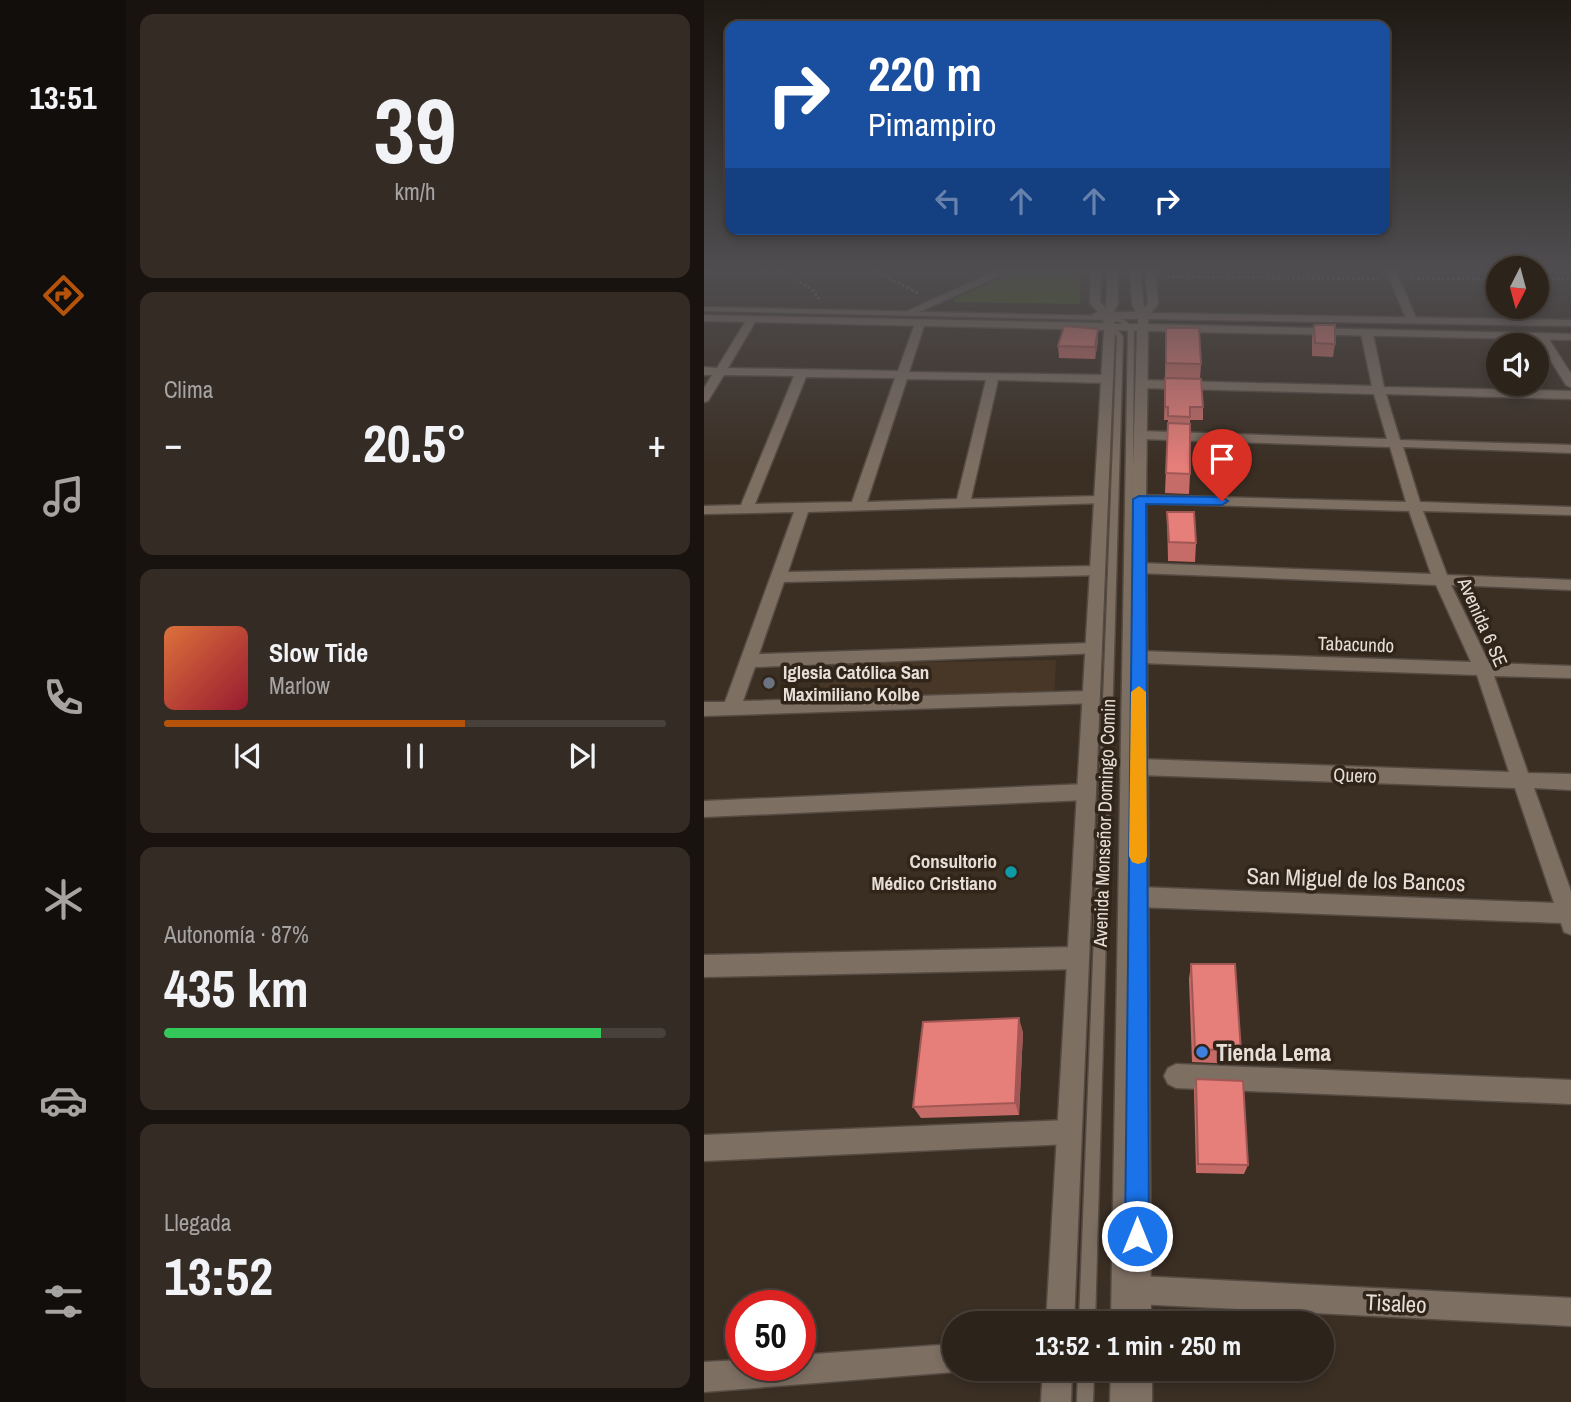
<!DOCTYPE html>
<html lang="es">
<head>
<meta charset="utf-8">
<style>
	:root { --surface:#2c231b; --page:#342b24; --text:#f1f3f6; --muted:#a6a4a3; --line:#48403a; --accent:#b45309 }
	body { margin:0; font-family:"Archivo Narrow",sans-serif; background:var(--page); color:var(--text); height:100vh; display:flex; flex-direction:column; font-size:26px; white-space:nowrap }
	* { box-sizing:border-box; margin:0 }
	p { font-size:23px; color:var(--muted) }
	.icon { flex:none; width:38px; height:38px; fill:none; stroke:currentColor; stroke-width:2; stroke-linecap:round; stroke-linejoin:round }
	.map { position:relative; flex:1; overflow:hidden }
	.details { display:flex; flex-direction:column; gap:14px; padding:14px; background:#18130f; width:578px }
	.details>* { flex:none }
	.top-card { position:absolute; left:21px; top:21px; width:665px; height:214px; border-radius:14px; box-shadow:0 4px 10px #0003,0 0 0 2px var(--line); background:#1a4fa0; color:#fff; overflow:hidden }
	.needle { width:46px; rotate:186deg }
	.controls { position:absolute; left:782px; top:256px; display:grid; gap:14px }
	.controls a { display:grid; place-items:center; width:63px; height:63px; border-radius:50%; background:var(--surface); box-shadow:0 4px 10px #0003,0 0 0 2px var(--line); font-size:35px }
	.speed { position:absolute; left:21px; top:1290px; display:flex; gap:14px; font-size:35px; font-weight:700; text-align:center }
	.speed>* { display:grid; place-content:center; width:91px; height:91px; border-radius:50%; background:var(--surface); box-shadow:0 4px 10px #0003,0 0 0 2px var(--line); line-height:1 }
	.speed .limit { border:10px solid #d22; background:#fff; color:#111 }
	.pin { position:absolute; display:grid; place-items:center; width:60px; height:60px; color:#fff; margin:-72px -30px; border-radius:50% 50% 50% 0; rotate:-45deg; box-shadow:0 0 7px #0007 }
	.pin .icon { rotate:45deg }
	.me { position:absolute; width:77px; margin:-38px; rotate:0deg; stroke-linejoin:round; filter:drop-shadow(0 0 5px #0008) }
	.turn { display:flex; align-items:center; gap:24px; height:147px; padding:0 28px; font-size:32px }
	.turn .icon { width:91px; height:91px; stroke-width:2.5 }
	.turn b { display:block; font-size:49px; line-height:60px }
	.lanes { display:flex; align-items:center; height:66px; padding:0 28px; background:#0003; justify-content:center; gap:35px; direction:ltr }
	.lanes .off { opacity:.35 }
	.big { font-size:52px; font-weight:700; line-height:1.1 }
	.details .widget { flex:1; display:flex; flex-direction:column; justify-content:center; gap:10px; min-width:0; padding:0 24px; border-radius:14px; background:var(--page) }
	.details .dial { align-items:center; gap:0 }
	.dial b { font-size:91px; line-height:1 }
	.song { display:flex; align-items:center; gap:21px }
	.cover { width:84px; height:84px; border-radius:10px; background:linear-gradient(135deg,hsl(20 70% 55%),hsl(350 70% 35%)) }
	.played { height:7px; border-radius:4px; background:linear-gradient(90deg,var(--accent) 60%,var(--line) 60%) }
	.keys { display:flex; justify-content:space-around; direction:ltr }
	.heat { display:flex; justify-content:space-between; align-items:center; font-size:38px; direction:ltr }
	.charge { height:10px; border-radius:5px; background:linear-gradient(90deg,#34c759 87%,var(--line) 0) }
	.trip { position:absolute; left:238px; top:1311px; width:392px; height:70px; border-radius:35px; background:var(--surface); box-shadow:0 4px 10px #0003,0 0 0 2px var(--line); font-weight:700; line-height:70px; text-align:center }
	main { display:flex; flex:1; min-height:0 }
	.tabs { display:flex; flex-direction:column; width:126px; justify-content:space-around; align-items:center; background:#120e0b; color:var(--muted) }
	.tabs .icon { width:49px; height:49px }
	.tabs .on { color:var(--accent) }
	.tabs b { font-size:32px; color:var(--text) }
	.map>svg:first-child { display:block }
	.built { fill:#483727 }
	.green { fill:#46620f }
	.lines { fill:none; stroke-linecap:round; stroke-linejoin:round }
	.service-casing { stroke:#554b42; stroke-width:3 }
	.minor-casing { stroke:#554b42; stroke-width:3 }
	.secondary-casing { stroke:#554b42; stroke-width:3 }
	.path { stroke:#91877e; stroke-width:2.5; stroke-dasharray:2.5 2.5; stroke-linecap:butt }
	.service { fill:#7e6f63; fill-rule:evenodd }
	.minor { fill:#7e6f63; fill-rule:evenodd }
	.secondary { fill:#7e6f63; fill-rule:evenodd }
	.wall { fill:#c66c68 }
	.shaded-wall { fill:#a15855 }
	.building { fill:#e67e79; stroke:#a15855; stroke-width:2 }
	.route { fill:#1a73e8; stroke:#114b97; stroke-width:2 }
	.slow { fill:#f59e0b }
	.worship-dot { fill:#6b7280; stroke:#31251a; stroke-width:2.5 }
	.culture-dot { fill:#0f9aa8; stroke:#31251a; stroke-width:2.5 }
	.shop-dot { fill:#3f7fe0; stroke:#31251a; stroke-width:2.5 }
	.labels { text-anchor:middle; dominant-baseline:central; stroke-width:7; stroke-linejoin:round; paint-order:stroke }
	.street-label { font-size:19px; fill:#e6ded7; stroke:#31251a }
	.poi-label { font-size:19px; font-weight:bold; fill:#e6ded7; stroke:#31251a; text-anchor:start }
	.near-street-label { font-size:23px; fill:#e6ded7; stroke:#31251a }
	.near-poi-label { font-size:23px; font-weight:bold; fill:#e6ded7; stroke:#31251a; text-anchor:start }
</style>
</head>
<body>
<main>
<nav class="tabs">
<b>13:51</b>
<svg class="icon on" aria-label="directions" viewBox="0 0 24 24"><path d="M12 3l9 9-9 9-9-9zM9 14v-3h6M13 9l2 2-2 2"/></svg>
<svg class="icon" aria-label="music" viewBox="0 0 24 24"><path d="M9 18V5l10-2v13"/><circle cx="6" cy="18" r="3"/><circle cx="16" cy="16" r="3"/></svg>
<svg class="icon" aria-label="phone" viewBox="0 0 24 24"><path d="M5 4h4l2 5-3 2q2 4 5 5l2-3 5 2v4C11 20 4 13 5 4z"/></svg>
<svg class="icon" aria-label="climate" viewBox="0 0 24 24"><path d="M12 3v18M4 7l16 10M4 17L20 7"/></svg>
<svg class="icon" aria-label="car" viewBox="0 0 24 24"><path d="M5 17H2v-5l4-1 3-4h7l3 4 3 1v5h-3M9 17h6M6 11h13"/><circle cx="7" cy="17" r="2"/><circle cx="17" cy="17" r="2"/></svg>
<svg class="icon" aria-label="filters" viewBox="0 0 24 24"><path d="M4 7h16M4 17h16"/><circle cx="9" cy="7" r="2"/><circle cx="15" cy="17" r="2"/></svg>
</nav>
<section class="details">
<div class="widget dial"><b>39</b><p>km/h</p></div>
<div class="widget"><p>Clima</p>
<div class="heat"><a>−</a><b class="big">20.5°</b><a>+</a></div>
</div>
<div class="widget">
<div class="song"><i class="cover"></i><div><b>Slow Tide</b><p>Marlow</p></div></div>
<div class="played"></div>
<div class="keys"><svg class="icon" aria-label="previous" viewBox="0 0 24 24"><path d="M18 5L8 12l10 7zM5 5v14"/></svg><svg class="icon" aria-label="pause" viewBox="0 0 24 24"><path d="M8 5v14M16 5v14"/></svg><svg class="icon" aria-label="next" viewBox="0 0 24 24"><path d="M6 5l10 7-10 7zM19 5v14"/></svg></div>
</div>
<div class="widget"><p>Autonomía · 87%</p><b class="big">435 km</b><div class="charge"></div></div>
<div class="widget"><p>Llegada</p><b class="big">13:52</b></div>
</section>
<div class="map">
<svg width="868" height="1402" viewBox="0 0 868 1402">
	<rect width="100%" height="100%" fill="#3b2f24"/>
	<path class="built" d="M 352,660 L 350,697 L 110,701 L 121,664 Z"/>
	<path class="green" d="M 319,269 L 377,269 L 376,304 L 250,302 L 250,299 Z"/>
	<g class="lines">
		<g class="service-casing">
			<g id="service">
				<path d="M 0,307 L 404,316 L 420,320 L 430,328 L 423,1323 L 407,1323 L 424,329 L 416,322 L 404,320 L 0,311 Z"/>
				<path d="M 399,324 L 415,331 L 419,337 L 391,1323 L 375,1323 L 413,337 L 411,333 L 397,327 L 396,326 Z"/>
				<path d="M 374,1368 L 390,1368 L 389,1402 L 373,1402 Z"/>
				<path d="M 407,1368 L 423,1368 L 422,1402 L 406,1402 Z"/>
			</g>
		</g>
		<g class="minor-casing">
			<g id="minor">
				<path d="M 297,269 L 311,269 L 210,314 L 201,312 Z"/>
				<path d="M 681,269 L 691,269 L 713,320 L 712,322 L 703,320 Z"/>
				<path d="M 48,316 L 53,319 L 24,368 L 194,371 L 211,323 L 216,320 L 221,323 L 205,372 L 403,375 L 409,379 L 403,383 L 294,380 L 267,499 L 396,496 L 403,500 L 401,503 L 104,512 L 84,572 L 392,566 L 400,571 L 397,575 L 80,582 L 55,654 L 389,643 L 395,645 L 397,649 L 395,653 L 51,667 L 39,701 L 386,691 L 392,693 L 395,698 L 392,703 L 0,716 L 0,702 L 21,702 L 90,512 L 0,514 L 0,506 L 37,505 L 90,376 L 20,375 L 4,401 L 0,402 L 0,388 L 8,375 L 0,375 L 0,367 L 13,368 L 43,319 ZM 102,377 L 191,378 L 148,502 L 51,504 ZM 203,379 L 282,380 L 253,499 L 163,502 Z"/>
				<path d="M 663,331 L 669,334 L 680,387 L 868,391 L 868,399 L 682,394 L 696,440 L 868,445 L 868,453 L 699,447 L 716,502 L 868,507 L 868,515 L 719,511 L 743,575 L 868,580 L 868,590 L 747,585 L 785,663 L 868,666 L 868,678 L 790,676 L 824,773 L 868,774 L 868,790 L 830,788 L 868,894 L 868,935 L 860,932 L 857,923 L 434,907 L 427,904 L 424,897 L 427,890 L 434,887 L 850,903 L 811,788 L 435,775 L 428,772 L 426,767 L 428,762 L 435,759 L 805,772 L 773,675 L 435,663 L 427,657 L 435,651 L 767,662 L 732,585 L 435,573 L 427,568 L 435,563 L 727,574 L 705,511 L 435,503 L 428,499 L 435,495 L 702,502 L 686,447 L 436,439 L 430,435 L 436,431 L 683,439 L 670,394 L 438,388 L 432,384 L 438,380 L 668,386 L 657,334 Z"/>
				<path d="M 838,334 L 842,335 L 868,375 L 868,388 L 862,385 L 832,337 Z"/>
				<path d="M 382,784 L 389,786 L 392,792 L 389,798 L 382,800 L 0,817 L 0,801 Z"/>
				<path d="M 373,947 L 381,951 L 384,958 L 381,965 L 373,969 L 0,977 L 0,955 Z"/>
				<path d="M 472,1064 L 868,1080 L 868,1104 L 472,1088 L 464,1084 L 460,1076 L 464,1068 Z"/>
				<path d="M 364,1120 L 373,1123 L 376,1132 L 373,1141 L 364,1144 L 0,1161 L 0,1135 Z"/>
				<path d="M 433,1276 L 868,1298 L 868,1326 L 433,1304 L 423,1300 L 419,1290 L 423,1280 Z"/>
				<path d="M 250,1344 L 250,1368 L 260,1368 L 250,1372 L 0,1392 L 0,1362 L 37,1360 L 37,1365 L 96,1365 L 96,1355 Z"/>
			</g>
		</g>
		<g class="secondary-casing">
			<g id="secondary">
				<path d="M 387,269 L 397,269 L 396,302 L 402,308 L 404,269 L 414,269 L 414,304 L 410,312 L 432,312 L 428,304 L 426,269 L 436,269 L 440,308 L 444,304 L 441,269 L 451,269 L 454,304 L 447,313 L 868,320 L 868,326 L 444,319 L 444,324 L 868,334 L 868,340 L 444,331 L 442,499 L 447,1323 L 419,1323 L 428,499 L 433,331 L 411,330 L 370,1323 L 342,1323 L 400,330 L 0,321 L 0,315 L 400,323 L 398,318 L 387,315 L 394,312 L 386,303 ZM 409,319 L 434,319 L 434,324 L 411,324 Z"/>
				<path d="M 339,1368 L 368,1368 L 367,1402 L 337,1402 Z"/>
				<rect x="418" y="1368" width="30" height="34"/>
			</g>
		</g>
		<g class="path">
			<path d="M 74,269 L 109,290 L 115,299"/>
			<path d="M 167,269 L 216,294"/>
			<path d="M 0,273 L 10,269"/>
			<path d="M 463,277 L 675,279"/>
			<path d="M 708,279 L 794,279"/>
			<path d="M 833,279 L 868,279"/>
		</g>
		<use href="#service" class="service"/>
		<use href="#minor" class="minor"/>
		<use href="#secondary" class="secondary"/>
	</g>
	<g class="wall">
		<path d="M 610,325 L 631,344 L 629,357 L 608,356 L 608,337 Z"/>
		<path d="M 462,328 L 497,364 L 496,379 L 461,378 Z"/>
		<path d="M 394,329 L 394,341 L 391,359 L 355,358 L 354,346 Z"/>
		<path d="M 461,378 L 499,407 L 499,420 L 486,420 L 486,474 L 485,494 L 461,493 L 464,420 L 460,420 Z"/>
		<path d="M 463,512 L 492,543 L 491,562 L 464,561 Z"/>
		<path d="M 487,964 L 537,1051 L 534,1064 L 488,1062 L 485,979 Z"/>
		<path d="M 319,1032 L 315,1115 L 217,1118 L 209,1107 Z"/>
		<path d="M 492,1079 L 544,1165 L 540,1174 L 492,1173 L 490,1091 Z"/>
	</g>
	<g class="shaded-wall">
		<path d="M 394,329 L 394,341 L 391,359 L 391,347 Z"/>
		<path d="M 315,1018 L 319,1032 L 315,1115 L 311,1103 Z"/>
	</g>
	<g class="building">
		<path d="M 610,325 L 631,325 L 631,344 L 611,343 Z"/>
		<path d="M 360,326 L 394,329 L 391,347 L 354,346 Z"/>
		<path d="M 462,328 L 495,328 L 497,364 L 462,363 Z"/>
		<path d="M 461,378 L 497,379 L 499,407 L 486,407 L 486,417 L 464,416 L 464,407 L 461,407 Z"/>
		<path d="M 464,423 L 486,424 L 486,474 L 462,473 Z"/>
		<path d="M 463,512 L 490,512 L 492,543 L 465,542 Z"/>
		<path d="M 487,964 L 531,964 L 537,1051 L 491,1049 Z"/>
		<path d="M 315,1018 L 311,1103 L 209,1107 L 219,1022 Z"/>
		<path d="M 492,1079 L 539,1081 L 544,1165 L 494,1164 Z"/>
	</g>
	<linearGradient id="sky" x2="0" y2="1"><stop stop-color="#201a14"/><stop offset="0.58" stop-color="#4f4d50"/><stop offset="1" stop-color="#4f4d50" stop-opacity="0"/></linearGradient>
	<rect width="868" height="465" fill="url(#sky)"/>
	<path class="route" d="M 435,496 L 518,497 L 524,501 L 518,505 L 442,504 L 445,1236 L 442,1245 L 433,1248 L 425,1245 L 421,1236 L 429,499 Z"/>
	<path class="slow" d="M 435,686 L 442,692 L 443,856 L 441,862 L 434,864 L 428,862 L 425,856 L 427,692 Z"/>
	<circle class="worship-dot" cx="65" cy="683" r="7"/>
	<circle class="culture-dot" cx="307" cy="872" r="7"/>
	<circle class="shop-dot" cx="498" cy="1052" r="7"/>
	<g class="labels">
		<g class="street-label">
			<text transform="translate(779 622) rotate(66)">Avenida 6 SE</text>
			<text transform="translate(652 644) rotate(2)">Tabacundo</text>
			<text transform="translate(651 775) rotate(2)">Quero</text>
			<text transform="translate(400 823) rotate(-88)">Avenida Monseñor Domingo Comin</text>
		</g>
		<g class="poi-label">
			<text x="79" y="672">Iglesia Católica San<tspan x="79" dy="22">Maximiliano Kolbe</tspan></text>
			<text x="293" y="861" text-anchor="end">Consultorio<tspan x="293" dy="22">Médico Cristiano</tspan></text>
		</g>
		<g class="near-street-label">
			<text transform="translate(652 879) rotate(2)">San Miguel de los Bancos</text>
			<text transform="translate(692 1303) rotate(3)">Tisaleo</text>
		</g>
		<g class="near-poi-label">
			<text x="512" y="1052">Tienda Lema</text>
		</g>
	</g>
</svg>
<div class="controls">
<a><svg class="needle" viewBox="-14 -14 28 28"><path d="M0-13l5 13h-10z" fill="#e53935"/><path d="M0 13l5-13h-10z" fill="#a6a4a3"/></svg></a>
<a><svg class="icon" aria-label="sound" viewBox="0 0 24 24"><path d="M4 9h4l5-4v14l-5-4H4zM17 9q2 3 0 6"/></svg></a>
</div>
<div class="speed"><div class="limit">50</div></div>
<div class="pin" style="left:518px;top:501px;background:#d93025"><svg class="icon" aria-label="arrive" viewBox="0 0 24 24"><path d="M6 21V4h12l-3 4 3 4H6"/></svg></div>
<svg class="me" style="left:433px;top:1236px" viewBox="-20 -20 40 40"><circle r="17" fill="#1a73e8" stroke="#fff" stroke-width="3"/><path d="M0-11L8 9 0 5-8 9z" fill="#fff"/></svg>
<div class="trip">13:52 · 1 min · 250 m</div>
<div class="top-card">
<div class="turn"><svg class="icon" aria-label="right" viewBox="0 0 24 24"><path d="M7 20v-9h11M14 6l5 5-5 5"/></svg><div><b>220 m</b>Pimampiro</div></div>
<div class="lanes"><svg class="icon off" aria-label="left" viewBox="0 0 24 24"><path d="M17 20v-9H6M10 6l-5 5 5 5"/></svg><svg class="icon off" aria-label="ahead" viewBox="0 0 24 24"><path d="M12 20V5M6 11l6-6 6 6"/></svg><svg class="icon off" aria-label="ahead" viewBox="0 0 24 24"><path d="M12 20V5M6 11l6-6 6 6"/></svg><svg class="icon" aria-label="right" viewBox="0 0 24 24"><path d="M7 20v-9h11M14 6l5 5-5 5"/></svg></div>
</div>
</div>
</main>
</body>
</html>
